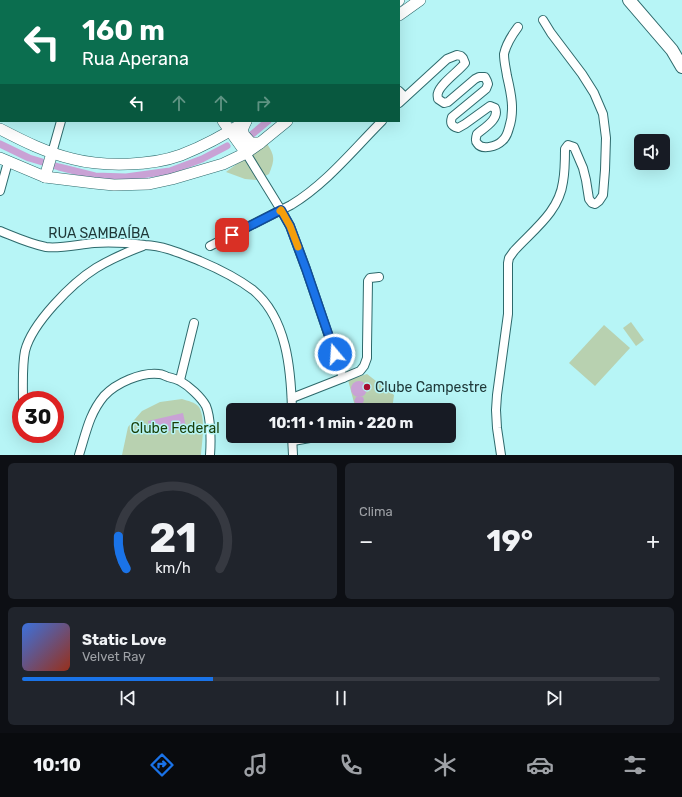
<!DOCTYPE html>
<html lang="pt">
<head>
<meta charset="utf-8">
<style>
	:root { --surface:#171b24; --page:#20242c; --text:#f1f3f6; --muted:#9ea1a6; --line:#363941; --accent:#1a73e8 }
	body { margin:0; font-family:Rubik,sans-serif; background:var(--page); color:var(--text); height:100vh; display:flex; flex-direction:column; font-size:15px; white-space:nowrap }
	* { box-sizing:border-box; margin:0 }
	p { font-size:13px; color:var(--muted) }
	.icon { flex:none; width:22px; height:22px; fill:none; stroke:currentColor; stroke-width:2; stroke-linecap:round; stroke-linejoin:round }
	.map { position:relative; height:455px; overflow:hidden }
	.details { display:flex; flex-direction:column; gap:8px; padding:8px; background:#0d0f14; flex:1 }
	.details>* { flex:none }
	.guide { position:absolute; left:0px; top:0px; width:400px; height:122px; box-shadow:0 4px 16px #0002; background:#0b6e4f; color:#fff; overflow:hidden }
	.fabs { position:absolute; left:634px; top:134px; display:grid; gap:8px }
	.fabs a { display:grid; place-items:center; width:36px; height:36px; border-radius:6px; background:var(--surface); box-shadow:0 4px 16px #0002; font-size:20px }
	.speed { position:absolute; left:12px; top:391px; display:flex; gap:8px; font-size:20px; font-weight:700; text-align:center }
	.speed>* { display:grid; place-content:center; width:52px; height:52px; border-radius:50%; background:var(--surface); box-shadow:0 4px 16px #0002; line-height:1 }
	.speed .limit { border:6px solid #d22; background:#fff; color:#111 }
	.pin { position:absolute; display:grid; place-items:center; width:34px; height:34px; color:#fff; margin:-17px; border-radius:8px; box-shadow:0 2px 6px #0006 }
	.me { position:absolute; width:44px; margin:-22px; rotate:342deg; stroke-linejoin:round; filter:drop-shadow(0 0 3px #0008) }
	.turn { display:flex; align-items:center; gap:14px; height:84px; padding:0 16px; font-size:18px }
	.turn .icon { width:52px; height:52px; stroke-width:2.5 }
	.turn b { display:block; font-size:28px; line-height:34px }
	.lanes { display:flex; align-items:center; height:38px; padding:0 16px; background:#0003; justify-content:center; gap:20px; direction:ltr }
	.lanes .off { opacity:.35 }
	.big { font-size:30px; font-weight:700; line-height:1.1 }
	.details .card { flex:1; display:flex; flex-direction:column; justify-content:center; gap:6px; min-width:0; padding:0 14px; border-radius:6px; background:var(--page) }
	.details .dial { align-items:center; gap:0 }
	.dial svg { height:104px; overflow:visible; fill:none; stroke:var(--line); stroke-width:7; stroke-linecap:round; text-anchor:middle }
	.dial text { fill:var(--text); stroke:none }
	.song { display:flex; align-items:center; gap:12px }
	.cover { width:48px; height:48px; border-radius:6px; background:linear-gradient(135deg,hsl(220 70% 55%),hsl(10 70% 35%)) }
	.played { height:4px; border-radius:2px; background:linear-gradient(90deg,var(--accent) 30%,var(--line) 30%) }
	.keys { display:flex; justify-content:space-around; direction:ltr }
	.heat { display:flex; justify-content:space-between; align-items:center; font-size:22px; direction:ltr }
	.details .tiles { flex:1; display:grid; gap:8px; grid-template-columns:1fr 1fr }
	.card:last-child { grid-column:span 2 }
	.trip { position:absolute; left:226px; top:403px; width:230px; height:40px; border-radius:6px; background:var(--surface); box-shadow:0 4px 16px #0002; font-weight:700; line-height:40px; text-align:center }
	.tabs { display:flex; height:64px; justify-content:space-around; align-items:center; background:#090b0e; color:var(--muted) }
	.tabs .icon { width:28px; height:28px }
	.tabs .selected { color:var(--accent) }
	.tabs b { font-size:18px; color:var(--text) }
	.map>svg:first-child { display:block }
	.green { fill:#b8d1b0 }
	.water { fill:#c9a2d5 }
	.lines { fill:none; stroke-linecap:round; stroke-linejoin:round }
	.canal { stroke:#c9a2d5; stroke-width:7 }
	.minor-casing { stroke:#2e6a6c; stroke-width:10 }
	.secondary-casing { stroke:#2e6a6c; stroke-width:12 }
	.primary-casing { stroke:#2e6a6c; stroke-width:14 }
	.minor { stroke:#fff; stroke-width:8 }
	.secondary { stroke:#fff; stroke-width:11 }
	.primary { stroke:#fff; stroke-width:12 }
	.route-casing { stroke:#114b97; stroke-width:10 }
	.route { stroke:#1a73e8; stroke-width:7 }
	.slow { stroke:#f59e0b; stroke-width:7 }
	.poi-dot { fill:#a70d31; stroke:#b7f5f6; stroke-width:1.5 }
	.labels { text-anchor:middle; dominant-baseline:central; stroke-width:3; stroke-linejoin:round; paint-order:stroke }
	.street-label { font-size:14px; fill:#1e3737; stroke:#b7f5f6 }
	.poi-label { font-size:14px; fill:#1e3737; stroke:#b7f5f6; text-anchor:start }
	.park-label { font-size:14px; fill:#193e08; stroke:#b7f5f6 }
</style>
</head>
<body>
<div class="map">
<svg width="682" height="455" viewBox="0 0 682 455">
	<rect width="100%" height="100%" fill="#b7f5f6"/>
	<g class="green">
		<path d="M 266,142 C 275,156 275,159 269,174 L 257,180 L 245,179 L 226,172 Z"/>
		<path d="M 631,322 L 644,340 L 636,346 L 623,328 Z"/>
		<path d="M 604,325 L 630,348 L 595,386 L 569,363 Z"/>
		<path d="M 367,374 L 394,395 L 392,410 L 356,410 L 348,380 Z"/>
		<path d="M 182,399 C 188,401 195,402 199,407 C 206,419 202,442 201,455 L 122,455 L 128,427 L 142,411 L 160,402 Z"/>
	</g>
	<g class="water">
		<circle cx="359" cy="389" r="8"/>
		<path d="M 356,397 L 363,397 L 364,400 L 363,403 L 359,405 L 356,404 L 354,401 Z"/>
		<path d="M 183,413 L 186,427 L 151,435 L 148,421 Z"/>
	</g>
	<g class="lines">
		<g class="canal">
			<path d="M 379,1 L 380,0"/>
			<path d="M 250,136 L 268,121"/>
			<path d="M 0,144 L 29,158 L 59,167 L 95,176 L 126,177 L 170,171 L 202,159 L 227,146"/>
		</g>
		<g class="minor-casing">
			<g id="minor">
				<path d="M 26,1 L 27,0"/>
				<path d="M 177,1 L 179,0"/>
				<path d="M 309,1 L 311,0"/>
				<path d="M 0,13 L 1,13"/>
				<path d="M 399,91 L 405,97"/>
				<path d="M 399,103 L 447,59 L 457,55 L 461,56 L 463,58 L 465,63 C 459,71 440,84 438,93 C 437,95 438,97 438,99 L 444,103 L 448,102 L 475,79 L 479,77 L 485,77 L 487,81 L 488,84 L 486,89 L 452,117 C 450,123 451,126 458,128 L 465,124 L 490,106 L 495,108 C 500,119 484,128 477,134 C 476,137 475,141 477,143 C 482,151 497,146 502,141 C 506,138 508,132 509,128 C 515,111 511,93 507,76 C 506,69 504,62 504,54 C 506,45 512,35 518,27"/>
				<path d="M 52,153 L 61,121"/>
				<path d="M 246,153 L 281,210 L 290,226 L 306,269 L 343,378"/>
				<path d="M 0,191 L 8,162"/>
				<path d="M 0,231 C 15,237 30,244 46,247 C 60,249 80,244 94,243 C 111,242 129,243 145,245 C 165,246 182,254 200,261 C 219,269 237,278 253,290 C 287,318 291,370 292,410"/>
				<path d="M 210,246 L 291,205 C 326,184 353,150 382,121"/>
				<path d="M 180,380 L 194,323"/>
				<path d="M 292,398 L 343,378 L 360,371 L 364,366 L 367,358 L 367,347 L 368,281 L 370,278 L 379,277"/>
				<path d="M 23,400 C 23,385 22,366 25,351 C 32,323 72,283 96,268 C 111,259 127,252 143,246"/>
				<path d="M 292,436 L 293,455"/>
				<path d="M 293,441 L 321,436"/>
				<path d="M 79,455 C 86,433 89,414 104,396 C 116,383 141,372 159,374 C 162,374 165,376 168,377 C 172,378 176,379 180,381 C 189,386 201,397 206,406 C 211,418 211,442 210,455"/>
				<path d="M 501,455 L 497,428 L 496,410 L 497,395 L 508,314 L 508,263 L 509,258 L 514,251 C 533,230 559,212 563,182 C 565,171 565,160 565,149 L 568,145 L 574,147 L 583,168 L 586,180 L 589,199 L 592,203 L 595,204 L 599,201 L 603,195 L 605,170 L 606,138 L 603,114 L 594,93 L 582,74 L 551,33 L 543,20"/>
			</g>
		</g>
		<g class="secondary-casing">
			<g id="secondary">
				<path d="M 136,0 L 137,1"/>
				<path d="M 278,0 L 279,1"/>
				<path d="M 363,1 L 364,0"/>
				<path d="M 398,1 L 399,0"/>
				<path d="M 399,15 L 420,0"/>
				<path d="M 223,121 L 246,153"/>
				<path d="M 246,121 L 242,130 L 244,135 L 251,143 L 260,143"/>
				<path d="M 0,129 C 23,141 47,153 73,159 C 104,167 151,166 181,155 C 204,146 226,134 246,121"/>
				<path d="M 0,158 L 45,177 L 94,183 L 114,185 L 149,184 L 172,179 L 223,164 L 246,153 L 260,143 L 287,121"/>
				<path d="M 45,177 L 52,153"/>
			</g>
		</g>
		<g class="primary-casing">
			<path id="primary" d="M 629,0 L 672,50 L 682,67"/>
		</g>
		<use href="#minor" class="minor"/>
		<use href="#secondary" class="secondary"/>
		<use href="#primary" class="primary"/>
	</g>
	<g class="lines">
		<g class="route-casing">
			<path id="route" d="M 232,235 L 281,210 L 290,226 L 306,269 L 335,354"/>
		</g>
		<use href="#route" class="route"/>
		<path class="slow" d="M 280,211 L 281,210 L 290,226 L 298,247"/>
	</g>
	<circle class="poi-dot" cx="367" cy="387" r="4"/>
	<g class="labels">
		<g class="street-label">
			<text x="99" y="233">RUA SAMBAÍBA</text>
		</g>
		<g class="poi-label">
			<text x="375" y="387">Clube Campestre</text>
		</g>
		<g class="park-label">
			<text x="175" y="428">Clube Federal</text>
		</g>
	</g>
</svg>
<div class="fabs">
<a><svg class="icon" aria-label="sound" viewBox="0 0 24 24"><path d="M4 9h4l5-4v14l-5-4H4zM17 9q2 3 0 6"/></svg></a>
</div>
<div class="speed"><div class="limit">30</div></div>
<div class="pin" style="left:232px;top:235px;background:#d93025"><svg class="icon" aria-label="arrive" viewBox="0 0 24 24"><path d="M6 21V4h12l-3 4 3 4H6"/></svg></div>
<svg class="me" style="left:335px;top:354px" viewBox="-20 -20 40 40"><circle r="17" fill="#1a73e8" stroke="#fff" stroke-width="3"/><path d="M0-11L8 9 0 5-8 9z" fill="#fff"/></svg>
<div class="trip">10:11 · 1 min · 220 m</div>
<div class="guide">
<div class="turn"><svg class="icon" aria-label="left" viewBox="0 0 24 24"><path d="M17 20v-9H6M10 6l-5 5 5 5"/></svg><div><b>160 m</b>Rua Aperana</div></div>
<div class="lanes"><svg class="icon" aria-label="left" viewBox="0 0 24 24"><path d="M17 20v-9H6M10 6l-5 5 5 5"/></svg><svg class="icon off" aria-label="ahead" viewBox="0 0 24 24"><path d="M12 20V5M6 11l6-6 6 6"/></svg><svg class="icon off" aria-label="ahead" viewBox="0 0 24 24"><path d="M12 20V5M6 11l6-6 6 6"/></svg><svg class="icon off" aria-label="right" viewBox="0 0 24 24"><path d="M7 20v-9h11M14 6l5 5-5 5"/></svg></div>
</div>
</div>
<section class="details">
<div class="tiles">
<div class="card dial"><svg viewBox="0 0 100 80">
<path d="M14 69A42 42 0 1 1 86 69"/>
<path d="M14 69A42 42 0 0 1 8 44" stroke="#1a73e8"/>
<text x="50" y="56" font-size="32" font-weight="700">21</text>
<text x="50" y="72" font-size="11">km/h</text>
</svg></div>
<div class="card"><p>Clima</p>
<div class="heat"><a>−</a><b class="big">19°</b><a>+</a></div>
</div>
<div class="card">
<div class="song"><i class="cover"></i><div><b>Static Love</b><p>Velvet Ray</p></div></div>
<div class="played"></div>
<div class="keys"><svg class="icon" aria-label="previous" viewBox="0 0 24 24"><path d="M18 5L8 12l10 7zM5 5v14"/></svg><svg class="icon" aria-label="pause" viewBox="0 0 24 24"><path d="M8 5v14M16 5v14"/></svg><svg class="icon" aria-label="next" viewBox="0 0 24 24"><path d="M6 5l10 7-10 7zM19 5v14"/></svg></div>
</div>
</div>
</section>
<nav class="tabs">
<b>10:10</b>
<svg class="icon selected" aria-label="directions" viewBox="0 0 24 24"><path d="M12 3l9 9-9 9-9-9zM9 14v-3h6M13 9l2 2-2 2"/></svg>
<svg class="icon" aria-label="music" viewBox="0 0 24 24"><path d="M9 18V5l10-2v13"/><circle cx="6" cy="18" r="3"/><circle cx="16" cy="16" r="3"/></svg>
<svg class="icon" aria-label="phone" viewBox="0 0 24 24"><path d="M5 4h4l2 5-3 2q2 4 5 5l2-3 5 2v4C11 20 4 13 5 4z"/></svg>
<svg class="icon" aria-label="climate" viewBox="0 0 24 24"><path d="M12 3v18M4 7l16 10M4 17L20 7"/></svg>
<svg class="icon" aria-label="car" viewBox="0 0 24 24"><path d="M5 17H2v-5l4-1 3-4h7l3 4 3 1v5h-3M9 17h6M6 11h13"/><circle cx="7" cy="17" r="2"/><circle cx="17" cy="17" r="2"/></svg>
<svg class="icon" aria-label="filters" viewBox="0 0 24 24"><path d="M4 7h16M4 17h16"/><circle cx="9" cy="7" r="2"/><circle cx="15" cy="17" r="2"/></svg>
</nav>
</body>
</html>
